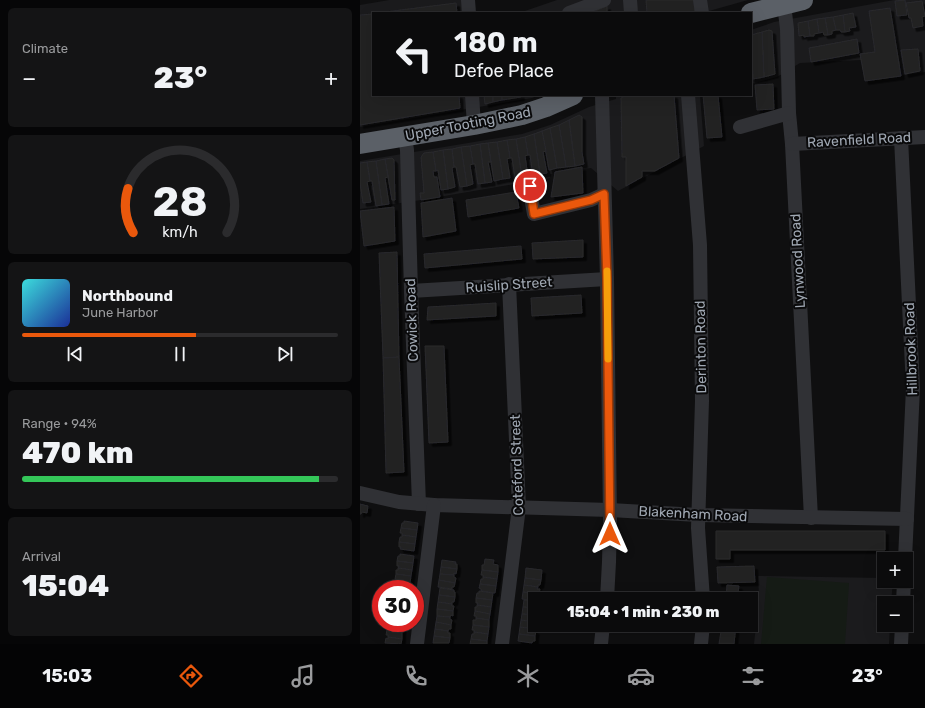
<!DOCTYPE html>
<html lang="en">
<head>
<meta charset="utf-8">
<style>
	:root { --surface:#0b0b0c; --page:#141415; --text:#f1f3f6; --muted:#9a9b9d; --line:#2b2b2d; --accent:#ea580c }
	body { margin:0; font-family:Rubik,sans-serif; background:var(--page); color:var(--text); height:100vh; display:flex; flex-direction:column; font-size:15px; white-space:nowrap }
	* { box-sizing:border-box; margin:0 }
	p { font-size:13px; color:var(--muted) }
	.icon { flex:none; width:22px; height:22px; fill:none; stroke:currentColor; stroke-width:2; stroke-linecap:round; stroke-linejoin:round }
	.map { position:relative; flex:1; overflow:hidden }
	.side { display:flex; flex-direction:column; gap:8px; padding:8px; background:#060607; width:360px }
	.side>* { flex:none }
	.guide { position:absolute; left:12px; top:12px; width:380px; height:84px; border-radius:0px; box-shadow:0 4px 16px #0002,0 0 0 1px var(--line); background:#0b0b0c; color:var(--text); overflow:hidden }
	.fabs { position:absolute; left:517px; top:552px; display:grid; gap:8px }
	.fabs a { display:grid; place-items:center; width:36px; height:36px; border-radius:0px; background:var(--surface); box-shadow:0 4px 16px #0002,0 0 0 1px var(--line); font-size:20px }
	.speed { position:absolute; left:12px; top:580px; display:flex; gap:8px; font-size:20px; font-weight:700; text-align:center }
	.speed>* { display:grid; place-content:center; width:52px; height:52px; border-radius:50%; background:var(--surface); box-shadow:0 4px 16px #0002,0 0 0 1px var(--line); line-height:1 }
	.speed .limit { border:6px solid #d22; background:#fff; color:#111 }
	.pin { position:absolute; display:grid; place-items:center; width:34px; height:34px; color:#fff; margin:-17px; border:2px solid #fff; border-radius:50%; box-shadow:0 1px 4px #0007 }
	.me { position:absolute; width:44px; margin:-22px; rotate:0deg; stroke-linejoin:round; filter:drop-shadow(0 0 3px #0008) }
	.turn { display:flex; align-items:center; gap:14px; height:84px; padding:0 16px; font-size:18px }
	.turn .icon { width:52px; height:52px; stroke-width:2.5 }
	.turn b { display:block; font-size:28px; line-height:34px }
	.big { font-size:30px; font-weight:800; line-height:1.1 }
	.side .tile { flex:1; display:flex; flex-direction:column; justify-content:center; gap:6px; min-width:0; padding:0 14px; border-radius:6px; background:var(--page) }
	.side .dial { align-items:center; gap:0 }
	.dial svg { height:104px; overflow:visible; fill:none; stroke:var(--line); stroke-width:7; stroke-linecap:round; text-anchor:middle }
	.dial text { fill:var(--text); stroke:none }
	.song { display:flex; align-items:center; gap:12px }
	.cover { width:48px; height:48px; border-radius:6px; background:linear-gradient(135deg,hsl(180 70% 55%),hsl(230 70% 35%)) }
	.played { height:4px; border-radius:2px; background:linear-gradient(90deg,var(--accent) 55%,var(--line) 55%) }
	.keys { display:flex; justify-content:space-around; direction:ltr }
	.heat { display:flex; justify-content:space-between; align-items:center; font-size:22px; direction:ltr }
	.charge { height:6px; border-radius:3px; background:linear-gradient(90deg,#34c759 94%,var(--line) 0) }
	.trip { position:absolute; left:168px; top:592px; width:230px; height:40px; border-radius:0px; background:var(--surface); box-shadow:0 4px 16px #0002,0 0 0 1px var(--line); font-weight:800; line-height:40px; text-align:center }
	.tab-bar { display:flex; height:64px; justify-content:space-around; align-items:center; background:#040405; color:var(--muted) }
	.tab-bar .icon { width:28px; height:28px }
	.tab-bar .selected { color:var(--accent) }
	.tab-bar b { font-size:18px; color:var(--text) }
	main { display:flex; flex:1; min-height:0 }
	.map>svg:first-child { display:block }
	.built { fill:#1b1b1d }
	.green { fill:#151b15 }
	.building { fill:#222224; stroke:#29292c; filter:url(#shadow) }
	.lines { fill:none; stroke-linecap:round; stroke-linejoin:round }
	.minor { stroke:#303135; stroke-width:14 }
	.highway { stroke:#5b6067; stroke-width:20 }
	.route-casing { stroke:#983908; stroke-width:10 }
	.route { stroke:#ea580c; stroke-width:7 }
	.slow { stroke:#f59e0b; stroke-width:7 }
	.labels { text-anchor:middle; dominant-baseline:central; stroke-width:4; stroke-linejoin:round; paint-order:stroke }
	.street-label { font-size:14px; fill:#9fa7b2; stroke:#0a0a0b }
</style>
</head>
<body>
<main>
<section class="side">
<div class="tile"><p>Climate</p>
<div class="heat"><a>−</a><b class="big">23°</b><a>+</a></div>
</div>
<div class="tile dial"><svg viewBox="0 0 100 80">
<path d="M14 69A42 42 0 1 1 86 69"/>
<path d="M14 69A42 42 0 0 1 10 35" stroke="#ea580c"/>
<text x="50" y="56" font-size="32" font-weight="700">28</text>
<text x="50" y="72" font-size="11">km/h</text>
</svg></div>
<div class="tile">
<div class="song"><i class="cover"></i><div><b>Northbound</b><p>June Harbor</p></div></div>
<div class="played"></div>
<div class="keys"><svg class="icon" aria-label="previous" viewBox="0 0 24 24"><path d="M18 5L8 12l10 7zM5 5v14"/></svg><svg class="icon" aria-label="pause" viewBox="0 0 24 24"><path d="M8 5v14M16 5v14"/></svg><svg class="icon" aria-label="next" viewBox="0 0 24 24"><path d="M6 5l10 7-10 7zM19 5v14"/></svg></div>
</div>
<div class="tile"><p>Range · 94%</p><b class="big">470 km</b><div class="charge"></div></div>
<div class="tile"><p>Arrival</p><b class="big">15:04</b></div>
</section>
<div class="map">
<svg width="565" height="644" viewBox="0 0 565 644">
	<defs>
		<filter id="shadow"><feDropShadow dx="3.5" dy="3.5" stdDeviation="0" flood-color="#0009"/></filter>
	</defs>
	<rect width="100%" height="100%" fill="#0f0f10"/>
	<g class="built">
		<path d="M 29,0 L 113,0 L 113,13 L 13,13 L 13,95 L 179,95 L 172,98 L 0,127 L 0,5 Z"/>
		<path d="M 197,0 L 388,0 L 342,13 L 159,13 Z"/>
		<path d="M 534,0 L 565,0 L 565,72 L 505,81 L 501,60 L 440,63 L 417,77 L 391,84 L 391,30 L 414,22 Z"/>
		<path d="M 256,95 L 340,95 L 344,146 L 258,191 L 231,168 L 190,174 L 190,178 L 61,200 L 0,209 L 0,161 L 162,134 L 190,125 L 229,107 L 256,99 Z"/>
		<path d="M 398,576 L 524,578 L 524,581 L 533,581 L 531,603 L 524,603 L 524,625 L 530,625 L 529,644 L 394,644 L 399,597 Z"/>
	</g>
	<path class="green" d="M 407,577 L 489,583 L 485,644 L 401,644 Z"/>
	<g class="building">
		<path d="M 286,0 L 334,0 L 335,13 L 287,13 Z"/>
		<path d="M 545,0 L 547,15 L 537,16 L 535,1 Z"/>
		<path d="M 562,1 L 565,16 L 562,17 L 563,26 L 553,28 L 551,18 L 549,18 L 546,3 Z"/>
		<path d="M 96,3 L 97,13 L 17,13 Z"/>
		<path d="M 247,6 L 247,13 L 230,13 Z"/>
		<path d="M 530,8 L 541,76 L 505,81 L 500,54 L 515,52 L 509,11 Z"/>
		<path d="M 493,13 L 496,27 L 489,28 L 490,31 L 485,32 L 483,15 Z"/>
		<path d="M 13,14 L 13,95 L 99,95 L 100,108 L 0,125 L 0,15 Z"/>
		<path d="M 483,15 L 485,32 L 481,32 L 480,30 L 476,30 L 473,17 Z"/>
		<path d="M 473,17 L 476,30 L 472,31 L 472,34 L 468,35 L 465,18 Z"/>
		<path d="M 465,18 L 468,35 L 464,35 L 463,32 L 459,33 L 457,19 Z"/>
		<path d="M 457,19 L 459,33 L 454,34 L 454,36 L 450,36 L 448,21 Z"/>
		<path d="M 448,21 L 450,36 L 444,37 L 444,35 L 439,36 L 438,23 Z"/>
		<path d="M 409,30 L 412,31 L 415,74 L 404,77 L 402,32 Z"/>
		<path d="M 402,32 L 404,77 L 393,79 L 391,35 Z"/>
		<path d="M 391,35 L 393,79 L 391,79 Z"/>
		<path d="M 497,39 L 499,53 L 451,62 L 449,48 Z"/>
		<path d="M 558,49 L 560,71 L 545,74 L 541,50 Z"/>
		<path d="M 413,84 L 414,109 L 397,110 L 395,85 Z"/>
		<path d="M 124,95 L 133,95 L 133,102 L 125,104 Z"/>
		<path d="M 133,95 L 142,95 L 142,100 L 133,102 Z"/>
		<path d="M 142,95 L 161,95 L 161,97 L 142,100 Z"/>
		<path d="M 267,95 L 314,95 L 319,158 L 295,171 L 282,171 L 282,177 L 266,186 L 266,157 L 262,157 L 261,98 Z"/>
		<path d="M 343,95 L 358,95 L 362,137 L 347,138 Z"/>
		<path d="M 219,115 L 222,117 L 222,152 L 224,164 L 215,166 L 209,120 Z"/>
		<path d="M 209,120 L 215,166 L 206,167 L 199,125 Z"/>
		<path d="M 199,125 L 206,167 L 197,168 L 190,128 Z"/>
		<path d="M 190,128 L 197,168 L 189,170 L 182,131 Z"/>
		<path d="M 182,131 L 186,151 L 183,152 L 187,173 L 180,174 L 174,134 Z"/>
		<path d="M 174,134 L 180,174 L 173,176 L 170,155 L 168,155 L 165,137 Z"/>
		<path d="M 165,137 L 168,155 L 165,156 L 168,176 L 162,177 L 156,139 Z"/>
		<path d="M 156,139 L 162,177 L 155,178 L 152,158 L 150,158 L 147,140 Z"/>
		<path d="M 147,140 L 150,158 L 147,159 L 150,178 L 143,179 L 137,142 Z"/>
		<path d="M 137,142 L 143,179 L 134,181 L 128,143 Z"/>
		<path d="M 128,143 L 131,162 L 128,162 L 132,182 L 125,183 L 120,144 Z"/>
		<path d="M 120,144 L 125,183 L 118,184 L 115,164 L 113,164 L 110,146 Z"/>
		<path d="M 110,146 L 113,164 L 110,165 L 113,184 L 107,186 L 101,147 Z"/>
		<path d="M 101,147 L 107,186 L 100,187 L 96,167 L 94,167 L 92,149 Z"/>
		<path d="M 92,149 L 94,167 L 92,168 L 95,187 L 88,189 L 83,150 Z"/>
		<path d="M 83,150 L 88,189 L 81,190 L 78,170 L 76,171 L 73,152 Z"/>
		<path d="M 73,152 L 76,171 L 73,171 L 74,177 L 77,177 L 80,197 L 61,200 L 60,193 L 64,193 L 61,157 L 64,153 Z"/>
		<path d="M 32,158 L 34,160 L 35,200 L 32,200 L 25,159 Z"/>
		<path d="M 25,159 L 28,177 L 25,178 L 29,204 L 22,205 L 16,161 Z"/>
		<path d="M 16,161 L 22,205 L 16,206 L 12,181 L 10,181 L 7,162 Z"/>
		<path d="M 7,162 L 10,181 L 7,182 L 11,202 L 3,203 L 0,183 L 0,163 Z"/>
		<path d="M 222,167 L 223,193 L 191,197 L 195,172 Z"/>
		<path d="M 156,192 L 159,208 L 108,217 L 106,200 Z"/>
		<path d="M 92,198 L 96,231 L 63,237 L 61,203 Z"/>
		<path d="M 34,207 L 35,241 L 4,246 L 0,211 Z"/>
		<path d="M 223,240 L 223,257 L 173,259 L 172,243 Z"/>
		<path d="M 161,246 L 162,259 L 65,268 L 64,254 Z"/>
		<path d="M 37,252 L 39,357 L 23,358 L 19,253 Z"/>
		<path d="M 221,295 L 222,313 L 172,316 L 171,298 Z"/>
		<path d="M 136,303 L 136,316 L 67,320 L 68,307 Z"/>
		<path d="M 65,346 L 84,346 L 88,442 L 69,443 Z"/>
		<path d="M 39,357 L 44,472 L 26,473 L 23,358 Z"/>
		<path d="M 0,504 L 8,506 L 7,513 L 2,512 L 1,514 L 0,514 Z"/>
		<path d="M 44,521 L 58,523 L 57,530 L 41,528 L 42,523 L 44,523 Z"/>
		<path d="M 41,528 L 57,530 L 56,537 L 42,535 L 42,533 L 40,533 Z"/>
		<path d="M 356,531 L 525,531 L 525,550 L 370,550 L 370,559 L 356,559 Z"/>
		<path d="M 42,535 L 56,537 L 55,544 L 39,542 L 40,537 L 42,537 Z"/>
		<path d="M 39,542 L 55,544 L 54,551 L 40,549 L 41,547 L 39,547 Z"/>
		<path d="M 40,554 L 54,556 L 53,563 L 37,561 L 38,556 L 40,556 Z"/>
		<path d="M 125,559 L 134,560 L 133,564 L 138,565 L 138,572 L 122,570 L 122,565 L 124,565 Z"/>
		<path d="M 82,560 L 96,562 L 95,564 L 97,564 L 97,569 L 81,567 Z"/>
		<path d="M 37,561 L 53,563 L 52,570 L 38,568 L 39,566 L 37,566 Z"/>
		<path d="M 394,566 L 395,582 L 358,583 L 357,567 Z"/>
		<path d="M 81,567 L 97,569 L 96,574 L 94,573 L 94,575 L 80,574 Z"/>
		<path d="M 38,568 L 52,570 L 51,576 L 36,574 L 36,570 L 38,570 Z"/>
		<path d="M 166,568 L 182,570 L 181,580 L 165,578 Z"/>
		<path d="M 122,570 L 138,572 L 137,579 L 123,577 L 123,575 L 121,575 Z"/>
		<path d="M 36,574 L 51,576 L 50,583 L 37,582 L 37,580 L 35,579 Z"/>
		<path d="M 80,574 L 94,575 L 94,577 L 96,578 L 95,583 L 79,580 Z"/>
		<path d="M 123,577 L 137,579 L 136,586 L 120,584 L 121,579 L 123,579 Z"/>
		<path d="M 165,578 L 181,580 L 180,585 L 178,585 L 178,587 L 164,585 Z"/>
		<path d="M 79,580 L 95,583 L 94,587 L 92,587 L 92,589 L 78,587 Z"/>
		<path d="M 35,582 L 49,584 L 48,589 L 32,589 L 33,584 L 35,584 Z"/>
		<path d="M 120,584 L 136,586 L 135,593 L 121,591 L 121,589 L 119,588 Z"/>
		<path d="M 164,585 L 178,587 L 177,589 L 180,589 L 179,594 L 163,592 Z"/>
		<path d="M 367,585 L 379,586 L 377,599 L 366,599 Z"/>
		<path d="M 80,588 L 94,590 L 94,592 L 95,592 L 95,597 L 79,595 Z"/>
		<path d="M 119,591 L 133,593 L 132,600 L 116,598 L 117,593 L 119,593 Z"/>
		<path d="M 163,592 L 179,594 L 178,599 L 175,599 L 175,601 L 162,599 Z"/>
		<path d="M 79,595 L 95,597 L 94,602 L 92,602 L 92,604 L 78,602 Z"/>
		<path d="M 116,598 L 132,600 L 131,607 L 117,605 L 118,603 L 116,603 Z"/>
		<path d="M 164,600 L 175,601 L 175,608 L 163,607 Z"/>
		<path d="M 78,602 L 92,604 L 92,606 L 94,606 L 93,611 L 77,609 Z"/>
		<path d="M 117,605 L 131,607 L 130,614 L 115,611 L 115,607 L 117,607 Z"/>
		<path d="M 163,607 L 175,608 L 175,615 L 162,614 Z"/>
		<path d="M 77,609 L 93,611 L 93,616 L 91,615 L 90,617 L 77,616 Z"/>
		<path d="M 115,611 L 130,614 L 129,620 L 116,618 L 116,616 L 114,616 Z"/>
		<path d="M 162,614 L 175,615 L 175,622 L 161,620 Z"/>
		<path d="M 77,616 L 90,617 L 90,619 L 92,620 L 91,625 L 76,622 Z"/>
		<path d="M 116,618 L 129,620 L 129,627 L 113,625 L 113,620 L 116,620 Z"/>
		<path d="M 161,620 L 175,622 L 176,627 L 174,627 L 174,629 L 160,627 Z"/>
		<path d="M 76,622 L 91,625 L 91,629 L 89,629 L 88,631 L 75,629 Z"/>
		<path d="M 30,623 L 43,625 L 42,632 L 27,630 L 27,625 L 29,625 Z"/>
		<path d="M 113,625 L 129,627 L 128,634 L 114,632 L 114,630 L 112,630 Z"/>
		<path d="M 362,625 L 376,625 L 374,644 L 359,644 Z"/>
		<path d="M 160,627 L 174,629 L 174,631 L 176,631 L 175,636 L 159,634 Z"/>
		<path d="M 75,629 L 88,631 L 88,633 L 90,633 L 90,638 L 74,636 Z"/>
		<path d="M 27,630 L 42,632 L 42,639 L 28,637 L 28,635 L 26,635 Z"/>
		<path d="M 114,632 L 128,634 L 127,641 L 111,639 L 112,634 L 114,634 Z"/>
		<path d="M 159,634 L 175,636 L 175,641 L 173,641 L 172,643 L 158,641 Z"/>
		<path d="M 74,636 L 90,638 L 89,643 L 73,643 Z"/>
		<path d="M 28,637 L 42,639 L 41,644 L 25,643 L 26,638 L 28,639 Z"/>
		<path d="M 111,639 L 127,641 L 127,644 L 110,644 Z"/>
	</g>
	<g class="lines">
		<g class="minor">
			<path d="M 108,0 L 109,13"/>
			<path d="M 270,0 L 271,13"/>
			<path d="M 340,0 L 342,13"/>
			<path d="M 424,4 L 427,29 L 429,113 L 432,144 L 451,518"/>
			<path d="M 209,13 L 244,0"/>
			<path d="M 112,95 L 114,125"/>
			<path d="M 242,95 L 247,279 L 250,520 L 249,562 L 247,599"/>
			<path d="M 328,95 L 340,245 L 342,401 L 338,528 L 343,599"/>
			<path d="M 380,127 L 429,113"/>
			<path d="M 45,137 L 47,150 L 51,291 L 59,504"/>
			<path d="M 541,138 L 553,388 L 545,559"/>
			<path d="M 432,144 L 565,137"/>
			<path d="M 169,186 L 174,214 L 231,200 L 244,194"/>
			<path d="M 51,291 L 247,279"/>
			<path d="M 0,493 L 39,502 L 74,505 L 250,510 L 338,515 L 547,519"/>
			<path d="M 543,603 L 544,581"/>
			<path d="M 57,644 L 74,505"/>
			<path d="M 142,644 L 159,507 L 149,284"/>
			<path d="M 241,644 L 243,625"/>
			<path d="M 341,644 L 343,625"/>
			<path d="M 541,644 L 542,625"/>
		</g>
		<g class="highway">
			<path d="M 391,13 L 443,0"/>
			<path d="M 0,144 L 114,125 L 162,115 L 186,107 L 213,95"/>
		</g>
	</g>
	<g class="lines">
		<g class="route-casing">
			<path id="route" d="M 170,186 L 174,214 L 231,200 L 244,194 L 247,279 L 250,534"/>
		</g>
		<use href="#route" class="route"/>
		<path class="slow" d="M 247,271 L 248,359"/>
	</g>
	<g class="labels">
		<g class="street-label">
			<text transform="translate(108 124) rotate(-11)">Upper Tooting Road</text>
			<text transform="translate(499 140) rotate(-3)">Ravenfield Road</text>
			<text transform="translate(438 261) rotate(-93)">Lynwood Road</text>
			<text transform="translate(149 285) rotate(-4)">Ruislip Street</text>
			<text transform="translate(52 320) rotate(-92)">Cowick Road</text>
			<text transform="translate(341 347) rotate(-91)">Derinton Road</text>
			<text transform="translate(551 349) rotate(-92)">Hillbrook Road</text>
			<text transform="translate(157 465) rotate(-92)">Coteford Street</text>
			<text transform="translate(333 514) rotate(3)">Blakenham Road</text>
		</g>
	</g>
</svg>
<div class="fabs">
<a>+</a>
<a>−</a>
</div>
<div class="speed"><div class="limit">30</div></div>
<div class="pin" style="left:170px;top:186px;background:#d93025"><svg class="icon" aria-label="arrive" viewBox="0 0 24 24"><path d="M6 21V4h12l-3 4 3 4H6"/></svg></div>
<svg class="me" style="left:250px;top:534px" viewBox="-20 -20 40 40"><path d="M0-17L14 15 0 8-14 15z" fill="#ea580c" stroke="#fff" stroke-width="4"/></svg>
<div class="trip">15:04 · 1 min · 230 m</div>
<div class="guide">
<div class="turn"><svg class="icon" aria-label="left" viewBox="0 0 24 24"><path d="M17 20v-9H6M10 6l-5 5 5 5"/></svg><div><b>180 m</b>Defoe Place</div></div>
</div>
</div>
</main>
<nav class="tab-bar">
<b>15:03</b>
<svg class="icon selected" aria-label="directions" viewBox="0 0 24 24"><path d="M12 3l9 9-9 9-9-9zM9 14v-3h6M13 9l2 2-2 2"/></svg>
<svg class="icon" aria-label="music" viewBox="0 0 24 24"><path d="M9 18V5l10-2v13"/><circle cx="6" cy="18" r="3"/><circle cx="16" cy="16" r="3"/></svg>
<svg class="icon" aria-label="phone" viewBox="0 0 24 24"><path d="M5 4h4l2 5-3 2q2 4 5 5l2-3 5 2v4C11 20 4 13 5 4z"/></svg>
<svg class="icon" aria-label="climate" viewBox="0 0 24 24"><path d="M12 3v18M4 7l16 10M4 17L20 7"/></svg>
<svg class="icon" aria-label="car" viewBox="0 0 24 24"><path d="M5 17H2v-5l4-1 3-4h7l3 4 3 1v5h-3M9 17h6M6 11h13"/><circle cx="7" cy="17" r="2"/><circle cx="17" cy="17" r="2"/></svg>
<svg class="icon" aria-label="filters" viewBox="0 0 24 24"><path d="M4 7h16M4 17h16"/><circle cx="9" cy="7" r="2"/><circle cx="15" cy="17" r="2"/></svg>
<b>23°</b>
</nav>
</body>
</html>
